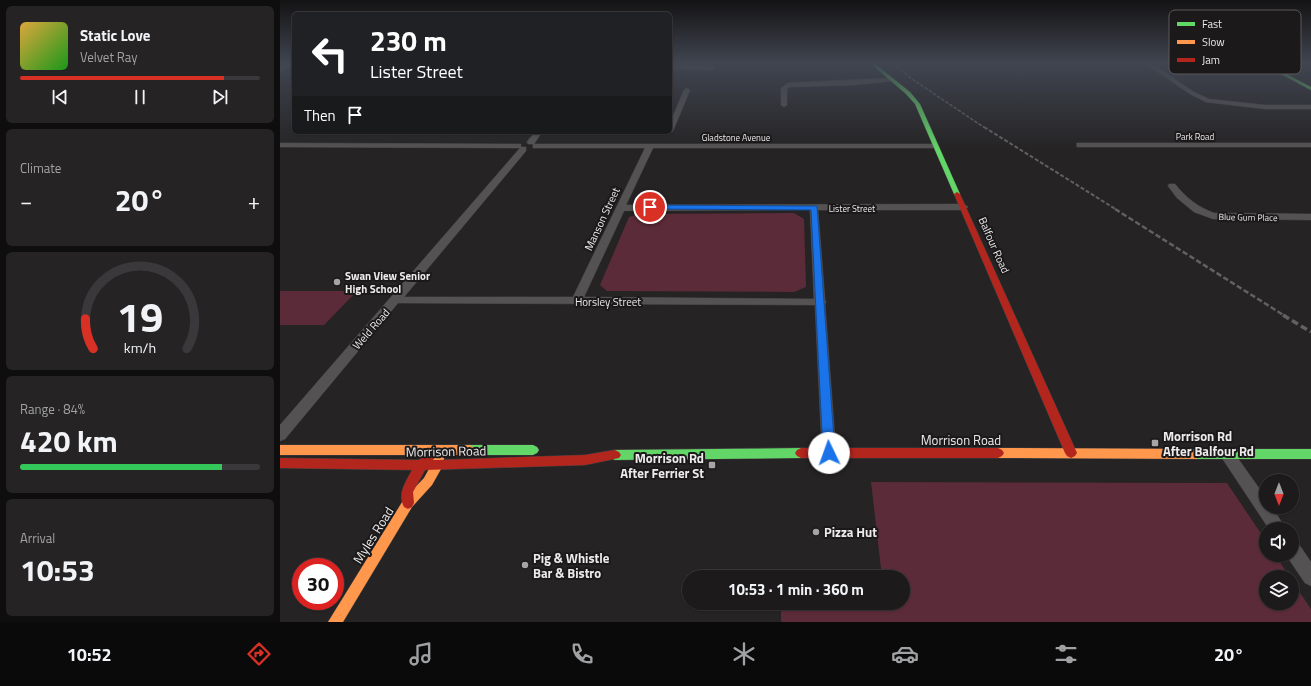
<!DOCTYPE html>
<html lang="en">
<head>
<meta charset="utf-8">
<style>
	:root { --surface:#1c1a1b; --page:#252324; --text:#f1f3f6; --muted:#a0a1a3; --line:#3a383a; --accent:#d93025 }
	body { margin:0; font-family:"Titillium Web",sans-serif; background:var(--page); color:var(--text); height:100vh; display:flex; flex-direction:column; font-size:15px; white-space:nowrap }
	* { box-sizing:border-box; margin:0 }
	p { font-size:13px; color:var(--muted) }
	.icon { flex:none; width:22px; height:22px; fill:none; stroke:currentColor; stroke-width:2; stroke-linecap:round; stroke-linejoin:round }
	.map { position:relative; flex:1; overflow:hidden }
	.drawer { display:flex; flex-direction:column; gap:6px; padding:6px; background:#0f0e0f; width:280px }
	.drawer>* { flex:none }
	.guide { position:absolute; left:12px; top:12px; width:380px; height:122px; border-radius:6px; box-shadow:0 1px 3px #0004,0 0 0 1px var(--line); background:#202124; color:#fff; overflow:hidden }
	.needle { width:26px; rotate:180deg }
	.fabs { position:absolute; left:979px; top:474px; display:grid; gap:8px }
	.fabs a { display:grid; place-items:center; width:40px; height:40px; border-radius:50%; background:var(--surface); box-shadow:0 1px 3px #0004,0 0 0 1px var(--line); font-size:20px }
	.speed { position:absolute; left:12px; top:558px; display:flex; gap:8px; font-size:20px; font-weight:700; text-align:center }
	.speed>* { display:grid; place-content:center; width:52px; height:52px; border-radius:50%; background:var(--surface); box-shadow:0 1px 3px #0004,0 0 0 1px var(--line); line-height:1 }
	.speed .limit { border:6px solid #d22; background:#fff; color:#111 }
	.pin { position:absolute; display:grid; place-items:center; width:34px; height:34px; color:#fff; margin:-17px; border:2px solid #fff; border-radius:50%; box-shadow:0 1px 4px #0007 }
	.me { position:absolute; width:44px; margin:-22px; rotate:357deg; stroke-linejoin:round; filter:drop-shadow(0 0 3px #0008) }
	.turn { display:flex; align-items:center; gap:14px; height:84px; padding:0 12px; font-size:18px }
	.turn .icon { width:52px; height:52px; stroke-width:2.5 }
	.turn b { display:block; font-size:28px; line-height:34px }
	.then { display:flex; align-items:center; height:38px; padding:0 12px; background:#0003; gap:8px; font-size:15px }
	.big { font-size:30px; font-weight:700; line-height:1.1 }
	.drawer .tile { flex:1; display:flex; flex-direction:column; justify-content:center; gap:6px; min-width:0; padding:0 14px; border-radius:6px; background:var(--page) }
	.drawer .dial { align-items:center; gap:0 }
	.dial svg { height:104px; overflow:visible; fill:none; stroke:var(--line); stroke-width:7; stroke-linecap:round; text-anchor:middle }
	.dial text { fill:var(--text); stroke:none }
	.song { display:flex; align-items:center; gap:12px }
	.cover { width:48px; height:48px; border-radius:6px; background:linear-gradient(135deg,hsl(40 70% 55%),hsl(120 70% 35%)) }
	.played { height:4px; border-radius:2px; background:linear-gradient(90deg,var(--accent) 85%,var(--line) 85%) }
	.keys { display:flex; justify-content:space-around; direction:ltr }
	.heat { display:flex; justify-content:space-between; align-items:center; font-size:22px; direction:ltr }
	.charge { height:6px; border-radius:3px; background:linear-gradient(90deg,#34c759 84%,var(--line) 0) }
	.trip { position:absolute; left:402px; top:570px; width:228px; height:40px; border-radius:20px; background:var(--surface); box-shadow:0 1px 3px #0004,0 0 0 1px var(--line); font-weight:700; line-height:40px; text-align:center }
	.dock { display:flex; height:64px; justify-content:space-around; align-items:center; background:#0b0a0b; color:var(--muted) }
	.dock .icon { width:28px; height:28px }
	.dock .active { color:var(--accent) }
	.dock b { font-size:18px; color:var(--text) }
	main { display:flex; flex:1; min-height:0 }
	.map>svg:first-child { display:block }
	.green { fill:#5c2b39 }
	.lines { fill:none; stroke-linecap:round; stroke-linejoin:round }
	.street-casing { stroke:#424141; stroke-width:1 }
	.fast-casing { stroke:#424141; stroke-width:1 }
	.slow-casing { stroke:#424141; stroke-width:1 }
	.jam-casing { stroke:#424141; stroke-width:1 }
	.street { fill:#545253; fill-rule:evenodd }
	.fast { fill:#63d668; fill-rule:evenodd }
	.slow { fill:#ff974d; fill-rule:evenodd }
	.jam { fill:#b3261e; fill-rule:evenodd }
	.rail-far3 { stroke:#626061; stroke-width:1.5; stroke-dasharray:3.5 1.5; stroke-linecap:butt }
	.rail-far2 { stroke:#626061; stroke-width:2; stroke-dasharray:4 2; stroke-linecap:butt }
	.rail-far1 { stroke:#626061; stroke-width:2.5; stroke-dasharray:5.5 2.5; stroke-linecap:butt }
	.rail { stroke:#626061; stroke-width:3.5; stroke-dasharray:7 3.5; stroke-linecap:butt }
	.route { fill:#1a73e8; stroke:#114b97 }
	.poi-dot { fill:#a6a4a5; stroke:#1c191a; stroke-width:1.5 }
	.labels { text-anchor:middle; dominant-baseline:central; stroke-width:4; stroke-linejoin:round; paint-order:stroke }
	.far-street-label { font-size:9px; fill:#eceaea; stroke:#1c191a }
	.street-label { font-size:11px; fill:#eceaea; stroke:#1c191a }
	.poi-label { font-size:11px; font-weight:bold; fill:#eceaea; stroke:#1c191a; text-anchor:start }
	.near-poi-label { font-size:13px; font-weight:bold; fill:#eceaea; stroke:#1c191a; text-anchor:start }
	.near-street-label { font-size:13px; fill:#eceaea; stroke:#1c191a }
	.key { fill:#1c191a; stroke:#5a5858; stroke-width:1 }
	.key-label { font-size:11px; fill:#eceaea }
</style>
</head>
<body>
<main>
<section class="drawer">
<div class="tile">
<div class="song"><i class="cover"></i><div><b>Static Love</b><p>Velvet Ray</p></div></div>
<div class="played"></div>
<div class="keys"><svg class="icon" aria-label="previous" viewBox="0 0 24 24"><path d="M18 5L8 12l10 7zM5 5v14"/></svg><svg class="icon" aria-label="pause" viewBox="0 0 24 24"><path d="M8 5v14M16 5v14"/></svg><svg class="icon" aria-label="next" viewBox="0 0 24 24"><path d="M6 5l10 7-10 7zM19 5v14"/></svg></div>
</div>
<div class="tile"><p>Climate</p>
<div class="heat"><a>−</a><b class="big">20°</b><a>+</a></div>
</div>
<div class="tile dial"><svg viewBox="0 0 100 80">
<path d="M14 69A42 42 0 1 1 86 69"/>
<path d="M14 69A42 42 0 0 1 8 46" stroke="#d93025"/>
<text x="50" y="56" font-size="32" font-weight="700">19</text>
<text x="50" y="72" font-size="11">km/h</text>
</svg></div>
<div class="tile"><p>Range · 84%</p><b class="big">420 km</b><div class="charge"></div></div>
<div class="tile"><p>Arrival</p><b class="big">10:53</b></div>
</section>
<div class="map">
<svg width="1031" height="622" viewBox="0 0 1031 622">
	<rect width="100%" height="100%" fill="#252324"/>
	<g class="green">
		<path d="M 514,213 L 524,219 L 526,287 L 514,292 L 327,291 L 320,285 L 349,217 L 358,214 Z"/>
		<path d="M 0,291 L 77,291 L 44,325 L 0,325 Z"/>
		<path d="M 591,482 L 947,483 L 986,541 L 986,555 L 995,555 L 1010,577 L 986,577 L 986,603 L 1012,603 L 1012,581 L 1031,609 L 1031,622 L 501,622 L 501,603 L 623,603 L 623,577 L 602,577 Z"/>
	</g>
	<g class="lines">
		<g class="street-casing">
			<g id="street">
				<path d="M 10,63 L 14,63 L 14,65 L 0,72 L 0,68 Z"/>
				<path d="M 865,63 L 871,63 L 914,92 L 929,99 L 985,105 L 1031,105 L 1031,109 L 985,109 L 926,102 L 910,94 Z"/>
				<path d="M 390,65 L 433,66 L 436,68 L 433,70 L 390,69 Z"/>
				<path d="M 612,78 L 615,80 L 614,81 L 573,85 L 509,87 L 507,89 L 507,105 L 504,107 L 501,105 L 501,88 L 508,83 Z"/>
				<path d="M 407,88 L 410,90 L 393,131 L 390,133 L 388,132 L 390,132 L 390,123 L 404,90 Z"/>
				<path d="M 255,132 L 262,132 L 254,144 L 248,144 L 247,142 Z"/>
				<path d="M 0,143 L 238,144 L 241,144 L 241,147 L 246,147 L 246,151 L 124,297 L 293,297 L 365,148 L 253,148 L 253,144 L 655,144 L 659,146 L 658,148 L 373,148 L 346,205 L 684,204 L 688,207 L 684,210 L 538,210 L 545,300 L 546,302 L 545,304 L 556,453 L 554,457 L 549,459 L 544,457 L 542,453 L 535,305 L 118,303 L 5,439 L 0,441 L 0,425 L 240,148 L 0,147 ZM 530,210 L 534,299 L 304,297 L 344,211 Z"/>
				<rect x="797" y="143" width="234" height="4"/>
				<path d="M 889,184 L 895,184 C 906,198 918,207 934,213 L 1031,214 L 1031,220 L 933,219 L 914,212 L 897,198 L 888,186 Z"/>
				<path d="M 947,448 L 952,450 L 986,498 L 986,507 L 992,507 L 1006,529 L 989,529 L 942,458 L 940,454 L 942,450 Z"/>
				<path d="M 1012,541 L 1018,543 L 1031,562 L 1031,586 L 1025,583 L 1006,555 L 1012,555 Z"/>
			</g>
		</g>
		<g class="fast-casing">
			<g id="fast">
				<path d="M 590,63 L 594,63 L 630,92 L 640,104 L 680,194 L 679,195 L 675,195 L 674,194 L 635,104 L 626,94 Z"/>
				<path d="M 980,63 L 985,63 L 1031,87 L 1031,90 Z"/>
				<path d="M 189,445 L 253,445 L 257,447 L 259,450 L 257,453 L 253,455 L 189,455 L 185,453 L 183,450 L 185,447 Z"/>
				<path d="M 521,448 L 525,450 L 527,453 L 525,456 L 521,458 L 335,460 L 331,458 L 329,455 L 331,452 L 335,450 Z"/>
				<path d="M 916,449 L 1031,449 L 1031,459 L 916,459 L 912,457 L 910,454 L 912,451 Z"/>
			</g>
		</g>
		<g class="slow-casing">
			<g id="slow">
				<path d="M 0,445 L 189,445 L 193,447 L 195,450 L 193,453 L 189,455 L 165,455 L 161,469 L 152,485 L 132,507 L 63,622 L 48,622 L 124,499 L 144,478 L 149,469 L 153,455 L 0,455 Z"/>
				<path d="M 718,448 L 916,449 L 920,451 L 922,454 L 920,457 L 916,459 L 718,458 L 714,456 L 712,453 L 714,450 Z"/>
			</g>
		</g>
		<g class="jam-casing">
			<g id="jam">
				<path d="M 677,192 L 680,194 L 797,453 L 795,456 L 791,458 L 787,456 L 785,453 L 674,194 Z"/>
				<path d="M 521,448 L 718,448 L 722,450 L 724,453 L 722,456 L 718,458 L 521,458 L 517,456 L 515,453 L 517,450 Z"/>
				<path d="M 335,450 L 339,452 L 341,455 L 339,458 L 305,465 L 145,470 L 133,492 L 134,503 L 132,507 L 128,509 L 124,507 C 117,493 126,482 132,470 L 0,468 L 0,458 L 139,460 C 143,455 146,451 153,454 L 155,457 L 153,460 L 158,460 L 305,455 Z"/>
			</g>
		</g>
		<use href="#street" class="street"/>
		<use href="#fast" class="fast"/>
		<use href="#slow" class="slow"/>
		<use href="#jam" class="jam"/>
		<path class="rail-far3" d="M 613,63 L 632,79 L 705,128"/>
		<path class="rail-far2" d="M 704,127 L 837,210"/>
		<path class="rail-far1" d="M 835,209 L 1005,316"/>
		<path class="rail" d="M 1003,315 L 1031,332"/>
	</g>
	<linearGradient id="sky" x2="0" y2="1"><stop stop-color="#141314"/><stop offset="0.42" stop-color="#404550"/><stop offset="1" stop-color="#404550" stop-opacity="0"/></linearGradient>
	<rect width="1031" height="150" fill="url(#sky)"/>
	<path class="route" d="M 370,205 L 537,206 L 555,453 L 553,457 L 549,458 L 545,457 L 543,453 L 531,210 L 368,209 L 368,206 Z"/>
	<g class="poi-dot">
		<circle cx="57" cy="282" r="4"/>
		<rect x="871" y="439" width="8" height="8" rx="2"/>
		<rect x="428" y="461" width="8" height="8" rx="2"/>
		<circle cx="536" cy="532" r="4"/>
		<circle cx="245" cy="565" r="4"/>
	</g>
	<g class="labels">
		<g class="far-street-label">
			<text x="915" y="136">Park Road</text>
			<text x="456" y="137">Gladstone Avenue</text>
			<text x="572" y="208">Lister Street</text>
			<text transform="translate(968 217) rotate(1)">Blue Gum Place</text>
		</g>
		<g class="street-label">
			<text transform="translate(322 219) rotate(-65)">Manson Street</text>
			<text transform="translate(714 245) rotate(66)">Balfour Road</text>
			<text x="328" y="302">Horsley Street</text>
			<text transform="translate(91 329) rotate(-49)">Weld Road</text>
		</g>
		<g class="poi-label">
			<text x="65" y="276">Swan View Senior<tspan x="65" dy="13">High School</tspan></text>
		</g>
		<g class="near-poi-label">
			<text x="883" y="436">Morrison Rd<tspan x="883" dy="15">After Balfour Rd</tspan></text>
			<text x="424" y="458" text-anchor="end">Morrison Rd<tspan x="424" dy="15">After Ferrier St</tspan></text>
			<text x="544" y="532">Pizza Hut</text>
			<text x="253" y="558">Pig &amp; Whistle<tspan x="253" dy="15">Bar &amp; Bistro</tspan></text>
		</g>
		<g class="near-street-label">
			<text x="681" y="440">Morrison Road</text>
			<text transform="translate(166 451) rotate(-1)">Morrison Road</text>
			<text transform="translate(93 535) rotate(-58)">Myles Road</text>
		</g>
	</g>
	<rect x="889" y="10" width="132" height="64" rx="6" class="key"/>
	<rect x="897" y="22" width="18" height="4" fill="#63d668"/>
	<rect x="897" y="40" width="18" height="4" fill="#ff974d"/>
	<rect x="897" y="58" width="18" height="4" fill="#b3261e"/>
	<g class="key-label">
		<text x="922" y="28">Fast</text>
		<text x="922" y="46">Slow</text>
		<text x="922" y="64">Jam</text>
	</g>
</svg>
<div class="fabs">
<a><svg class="needle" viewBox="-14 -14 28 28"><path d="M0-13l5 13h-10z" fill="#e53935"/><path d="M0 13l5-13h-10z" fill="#a0a1a3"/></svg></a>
<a><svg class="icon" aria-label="sound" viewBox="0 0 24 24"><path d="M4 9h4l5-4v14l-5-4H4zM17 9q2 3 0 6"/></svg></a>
<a><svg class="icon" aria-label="layers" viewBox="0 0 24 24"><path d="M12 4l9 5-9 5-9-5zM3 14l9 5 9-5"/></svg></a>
</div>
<div class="speed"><div class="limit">30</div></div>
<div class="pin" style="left:370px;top:207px;background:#d93025"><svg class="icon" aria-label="arrive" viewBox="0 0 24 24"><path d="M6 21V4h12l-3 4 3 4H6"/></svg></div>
<svg class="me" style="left:549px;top:453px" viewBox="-20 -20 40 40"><circle r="19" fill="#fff"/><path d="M0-13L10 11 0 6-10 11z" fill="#1a73e8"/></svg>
<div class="trip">10:53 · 1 min · 360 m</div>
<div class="guide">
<div class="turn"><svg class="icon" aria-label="left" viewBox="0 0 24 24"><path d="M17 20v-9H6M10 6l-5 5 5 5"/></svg><div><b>230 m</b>Lister Street</div></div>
<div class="then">Then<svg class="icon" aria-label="arrive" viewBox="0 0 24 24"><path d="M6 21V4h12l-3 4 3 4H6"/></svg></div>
</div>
</div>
</main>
<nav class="dock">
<b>10:52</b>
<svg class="icon active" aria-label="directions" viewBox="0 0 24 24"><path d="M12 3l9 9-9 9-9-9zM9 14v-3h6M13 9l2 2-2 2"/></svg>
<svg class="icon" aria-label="music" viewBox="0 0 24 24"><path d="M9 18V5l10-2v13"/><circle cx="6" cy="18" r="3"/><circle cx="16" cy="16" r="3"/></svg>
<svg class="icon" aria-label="phone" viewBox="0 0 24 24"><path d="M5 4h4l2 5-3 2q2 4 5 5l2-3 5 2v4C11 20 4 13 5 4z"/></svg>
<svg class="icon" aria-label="climate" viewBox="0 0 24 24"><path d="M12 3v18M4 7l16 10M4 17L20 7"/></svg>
<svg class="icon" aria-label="car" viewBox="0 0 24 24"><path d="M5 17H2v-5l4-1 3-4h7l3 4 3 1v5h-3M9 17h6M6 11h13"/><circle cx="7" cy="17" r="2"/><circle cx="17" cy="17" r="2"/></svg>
<svg class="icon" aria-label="filters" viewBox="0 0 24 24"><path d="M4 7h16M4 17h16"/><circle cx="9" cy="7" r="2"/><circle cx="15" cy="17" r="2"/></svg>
<b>20°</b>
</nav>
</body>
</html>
